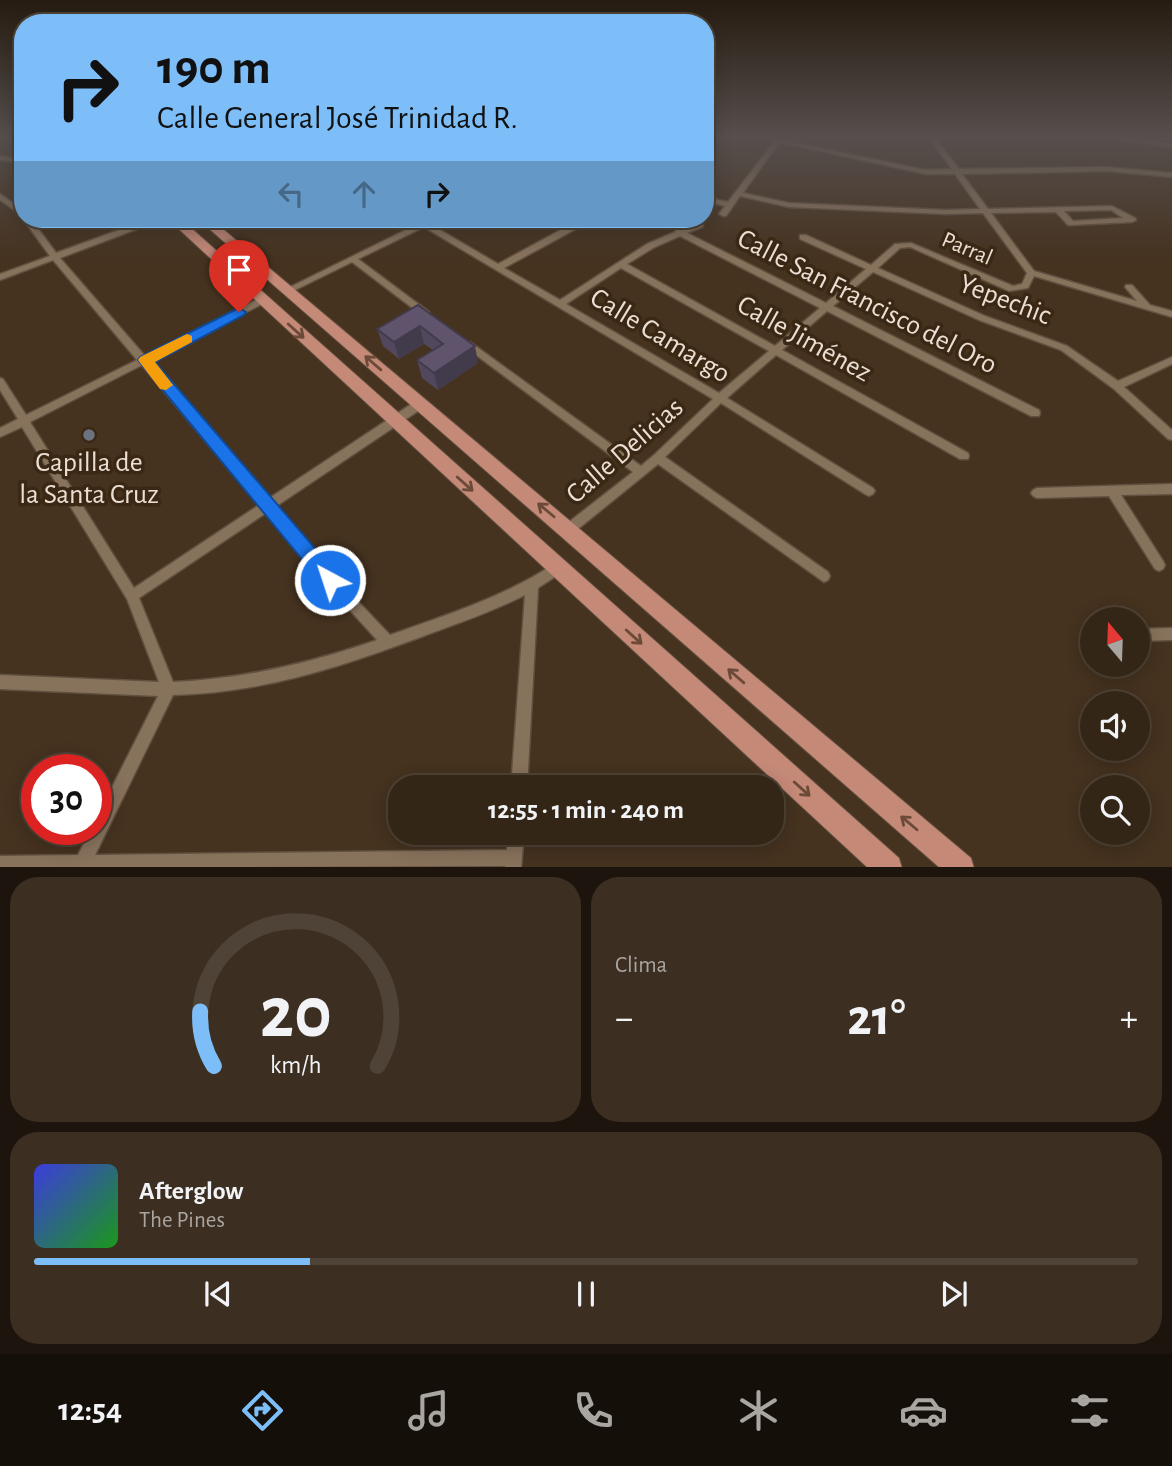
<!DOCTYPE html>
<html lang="es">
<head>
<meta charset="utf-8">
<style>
	:root { --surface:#342617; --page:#3c2e20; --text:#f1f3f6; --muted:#a9a5a1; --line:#4e4336; --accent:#7dbef9 }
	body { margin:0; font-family:"Alegreya Sans",sans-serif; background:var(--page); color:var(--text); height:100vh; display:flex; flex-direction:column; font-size:26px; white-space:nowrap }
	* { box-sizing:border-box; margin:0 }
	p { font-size:23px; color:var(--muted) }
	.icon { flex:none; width:38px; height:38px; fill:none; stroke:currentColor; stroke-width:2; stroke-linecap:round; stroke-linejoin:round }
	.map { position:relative; height:867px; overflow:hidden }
	.details { display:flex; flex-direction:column; gap:10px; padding:10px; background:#1d150d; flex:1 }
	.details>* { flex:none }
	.hud { position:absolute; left:14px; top:14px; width:700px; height:214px; border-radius:28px; box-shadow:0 4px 18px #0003,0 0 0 2px var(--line); background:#7dbef9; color:#111; overflow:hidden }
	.needle { width:46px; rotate:341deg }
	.tools { position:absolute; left:1080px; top:607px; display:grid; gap:14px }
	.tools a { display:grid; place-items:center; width:70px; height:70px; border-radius:50%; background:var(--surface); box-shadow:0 4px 18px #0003,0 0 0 2px var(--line); font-size:35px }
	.speed { position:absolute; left:21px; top:754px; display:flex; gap:14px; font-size:35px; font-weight:700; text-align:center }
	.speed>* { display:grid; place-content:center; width:91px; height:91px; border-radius:50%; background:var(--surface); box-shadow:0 4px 18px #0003,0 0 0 2px var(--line); line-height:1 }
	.speed .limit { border:10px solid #d22; background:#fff; color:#111 }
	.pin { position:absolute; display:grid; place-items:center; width:60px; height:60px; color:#fff; margin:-72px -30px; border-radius:50% 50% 50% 0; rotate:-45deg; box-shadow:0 0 7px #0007 }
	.pin .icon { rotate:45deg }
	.me { position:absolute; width:77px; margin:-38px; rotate:320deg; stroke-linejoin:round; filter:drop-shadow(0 0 5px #0008) }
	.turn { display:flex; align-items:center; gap:24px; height:147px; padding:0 28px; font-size:32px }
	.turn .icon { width:91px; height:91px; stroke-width:2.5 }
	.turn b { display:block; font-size:49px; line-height:60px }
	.lanes { display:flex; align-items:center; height:66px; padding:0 28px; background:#0003; justify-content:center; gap:35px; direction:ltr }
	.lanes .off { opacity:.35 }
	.big { font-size:52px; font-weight:700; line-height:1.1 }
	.details .tile { flex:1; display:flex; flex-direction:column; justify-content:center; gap:10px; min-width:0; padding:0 24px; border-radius:28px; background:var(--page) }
	.details .dial { align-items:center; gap:0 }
	.dial svg { height:182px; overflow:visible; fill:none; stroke:var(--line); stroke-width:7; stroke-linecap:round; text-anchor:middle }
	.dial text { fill:var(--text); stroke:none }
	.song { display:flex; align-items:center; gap:21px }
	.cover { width:84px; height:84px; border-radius:10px; background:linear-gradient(135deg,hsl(240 70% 55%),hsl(120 70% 35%)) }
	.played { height:7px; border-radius:4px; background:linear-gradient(90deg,var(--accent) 25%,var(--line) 25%) }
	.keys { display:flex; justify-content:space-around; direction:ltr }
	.heat { display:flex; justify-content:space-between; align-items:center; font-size:38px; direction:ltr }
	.details .tiles { flex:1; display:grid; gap:10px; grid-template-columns:1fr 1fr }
	.tile:last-child { grid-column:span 2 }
	.trip { position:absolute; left:388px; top:775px; width:396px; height:70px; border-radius:28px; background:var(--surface); box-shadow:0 4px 18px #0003,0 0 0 2px var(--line); font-weight:700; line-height:70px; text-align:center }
	.menu { display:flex; height:112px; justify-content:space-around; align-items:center; background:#150f09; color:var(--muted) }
	.menu .icon { width:49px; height:49px }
	.menu .active { color:var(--accent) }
	.menu b { font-size:32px; color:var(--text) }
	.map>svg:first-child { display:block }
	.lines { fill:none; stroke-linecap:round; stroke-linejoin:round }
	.stream { stroke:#517f8a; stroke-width:2.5 }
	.minor-casing { stroke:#61503f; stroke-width:3 }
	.primary-casing { stroke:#61503f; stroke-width:2 }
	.minor { fill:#87725c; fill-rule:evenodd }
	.primary { fill:#c58978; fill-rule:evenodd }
	.wall { fill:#52485d }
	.shaded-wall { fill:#423b4c }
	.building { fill:#5f546c; stroke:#423b4c; stroke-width:2 }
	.oneway { stroke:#6b4a38 }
	.route { fill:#1a73e8; stroke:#114b97; stroke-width:2 }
	.slow { fill:#f59e0b }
	.worship-dot { fill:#6b7280; stroke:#3a2815; stroke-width:2.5 }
	.labels { text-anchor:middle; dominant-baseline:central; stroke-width:7; stroke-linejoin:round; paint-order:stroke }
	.far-street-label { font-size:23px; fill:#ebdfd3; stroke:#3a2815 }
	.street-label { font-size:28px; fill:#ebdfd3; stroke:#3a2815 }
	.poi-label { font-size:28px; fill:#ebdfd3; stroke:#3a2815 }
</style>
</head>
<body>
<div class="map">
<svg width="1172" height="868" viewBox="0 0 1172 868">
	<rect width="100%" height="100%" fill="#45321f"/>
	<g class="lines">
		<path class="stream" d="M 1163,138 L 1172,140"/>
		<g class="minor-casing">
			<g id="minor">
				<path d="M 929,138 L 935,138 L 959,169 L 1107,167 L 1172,173 L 1172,177 L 1107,171 L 962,174 L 988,209 L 1112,206 L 1135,218 L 1136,220 L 1132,222 L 1071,225 L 1068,225 L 1056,212 L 991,213 L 1034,271 L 1137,301 L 1125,287 L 1126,285 L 1132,285 L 1150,305 L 1172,311 L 1172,317 L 1034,276 L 1028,288 L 1009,291 L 910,247 L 900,248 L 878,268 L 985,316 L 1067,346 L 1118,381 L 1172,357 L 1172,364 L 1124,387 L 1172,430 L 1172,440 L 1168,439 L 1114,389 L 1061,350 L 979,320 L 873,272 L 833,306 L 1039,410 L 1040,413 L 1039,416 L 1031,416 L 827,311 L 782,350 L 968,453 L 969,456 L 968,459 L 960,459 L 776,355 L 727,398 L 873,488 L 875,491 L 873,494 L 869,496 L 865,494 L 721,403 L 665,457 L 828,572 L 830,576 L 828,580 L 824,582 L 658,464 L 573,533 L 569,534 L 565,533 L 563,529 L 565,525 L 633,472 L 464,346 L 462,344 L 464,342 L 470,342 L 641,466 L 654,455 L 713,399 L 424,227 L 358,259 L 429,312 L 429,316 L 423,316 L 352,262 L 291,292 L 285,292 L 284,290 L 428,219 L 438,219 L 430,224 L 498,264 L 579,220 L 585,220 L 585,224 L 504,268 L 560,300 L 647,244 L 675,232 L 676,230 L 699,223 L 703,225 L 702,227 L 687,233 L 826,303 L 866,269 L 800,239 L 800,235 L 806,235 L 871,265 L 895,244 L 911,243 L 1013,286 L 1022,284 L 1027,273 L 983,213 L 946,214 L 789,207 L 740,196 L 726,216 L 723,216 L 719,214 L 725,206 L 705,201 L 705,197 L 728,202 L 774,142 L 780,140 L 926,170 L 952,169 ZM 782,143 L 926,174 L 955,174 L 980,209 L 946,210 L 789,203 L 743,193 L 778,144 ZM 1111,210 L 1123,218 L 1073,221 L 1064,211 ZM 680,236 L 820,308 L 775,346 L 627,264 L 653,248 ZM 621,268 L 769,351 L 719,393 L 566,304 Z"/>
				<path d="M 1122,138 L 1136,138 L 1172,144 L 1172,148 L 1125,140 Z"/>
				<path d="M 0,156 L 23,159 L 23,163 L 0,160 Z"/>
				<path d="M 0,194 L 23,210 L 23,216 L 0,200 Z"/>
				<path d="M 23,219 L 31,219 L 56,253 L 149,219 L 159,219 L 158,221 L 60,258 L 145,356 L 260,298 L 266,298 L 266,302 L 149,362 L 268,499 L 416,401 L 424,401 L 425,404 L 424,407 L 275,507 L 334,576 L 390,635 C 446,615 504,597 554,564 L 558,562 L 562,564 L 564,568 L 562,572 L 538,588 L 527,788 L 511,788 L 525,595 C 492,612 456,624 421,637 C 340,667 262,693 173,695 L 95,855 L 507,850 L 508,833 L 524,833 L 521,868 L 505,868 L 505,866 L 0,868 L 0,856 L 78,855 L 91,830 L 96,830 L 96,819 L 158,696 L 0,689 L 0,675 L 159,682 L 127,599 L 22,427 L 0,437 L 0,428 L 18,419 L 0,390 L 0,378 L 3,379 L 26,415 L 137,360 L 53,260 L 0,280 L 0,274 L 50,256 ZM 142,365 L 259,505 L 134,588 L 30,422 ZM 266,513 L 326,584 L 377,640 C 310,663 244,679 173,682 L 139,598 Z"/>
				<path d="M 1172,484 L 1172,494 L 1121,495 L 1163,561 L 1165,565 L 1163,569 L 1159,571 L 1155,569 L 1109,496 L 1037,498 L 1033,496 L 1031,493 L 1033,490 L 1037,488 Z"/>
				<path d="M 1172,628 L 1172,640 L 1138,641 L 1138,629 Z"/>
			</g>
		</g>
		<g class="primary-casing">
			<g id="primary">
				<path d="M 168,219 L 181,219 L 899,858 L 902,868 L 868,868 Z"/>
				<path d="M 198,219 L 211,219 L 971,858 L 974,868 L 940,868 Z"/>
			</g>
		</g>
		<use href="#minor" class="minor"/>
		<use href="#primary" class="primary"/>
	</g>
	<path class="wall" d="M 418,305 L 478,363 L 438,390 L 422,378 L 417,360 L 433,350 L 424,344 L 399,359 L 383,346 L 377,329 Z"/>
	<g class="shaded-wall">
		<path d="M 420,326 L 424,344 L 399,359 L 394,342 Z"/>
		<path d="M 475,346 L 478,363 L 438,390 L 434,373 Z"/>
	</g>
	<path class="building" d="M 418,305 L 475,346 L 434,373 L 417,360 L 443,344 L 420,326 L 394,342 L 377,329 Z"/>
	<defs><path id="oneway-shaft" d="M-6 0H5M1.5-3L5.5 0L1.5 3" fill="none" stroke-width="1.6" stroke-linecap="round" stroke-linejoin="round" transform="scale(1.75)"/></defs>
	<g class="oneway">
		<use href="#oneway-shaft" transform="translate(296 331) rotate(42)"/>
		<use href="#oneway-shaft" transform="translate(373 363) rotate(-139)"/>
		<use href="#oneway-shaft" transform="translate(465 484) rotate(42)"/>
		<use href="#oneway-shaft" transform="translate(546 510) rotate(-140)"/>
		<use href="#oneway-shaft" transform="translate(634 637) rotate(42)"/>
		<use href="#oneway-shaft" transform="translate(736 676) rotate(-139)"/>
		<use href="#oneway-shaft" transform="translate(802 789) rotate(42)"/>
		<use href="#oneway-shaft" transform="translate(909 823) rotate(-140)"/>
	</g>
	<linearGradient id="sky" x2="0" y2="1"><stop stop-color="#261c11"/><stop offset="0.53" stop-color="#564f4d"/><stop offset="1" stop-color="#564f4d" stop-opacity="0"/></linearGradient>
	<rect width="1172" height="259" fill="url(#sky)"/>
	<path class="route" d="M 239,308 L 246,312 L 244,315 L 155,362 L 337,574 L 340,580 L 337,586 L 330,588 L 324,586 L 138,360 L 140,357 Z"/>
	<path class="slow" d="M 187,334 L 192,336 L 192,342 L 155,362 L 173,385 L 166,390 L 160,389 L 138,360 L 140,357 Z"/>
	<circle class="worship-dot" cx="89" cy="435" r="7"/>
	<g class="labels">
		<g class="far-street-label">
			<text transform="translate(967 249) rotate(23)">Parral</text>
		</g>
		<g class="street-label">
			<text transform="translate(1005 300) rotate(21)">Yepechic</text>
			<text transform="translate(867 302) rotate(27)">Calle San Francisco del Oro</text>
			<text transform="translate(660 336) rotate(31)">Calle Camargo</text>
			<text transform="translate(804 339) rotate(29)">Calle Jiménez</text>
			<text transform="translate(625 451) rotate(-41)">Calle Delicias</text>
		</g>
		<g class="poi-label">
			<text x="89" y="463">Capilla de<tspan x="89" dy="32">la Santa Cruz</tspan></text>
		</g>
	</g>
</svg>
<div class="tools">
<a><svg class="needle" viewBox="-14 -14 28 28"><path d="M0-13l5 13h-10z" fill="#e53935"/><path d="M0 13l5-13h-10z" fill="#a9a5a1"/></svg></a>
<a><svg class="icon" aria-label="sound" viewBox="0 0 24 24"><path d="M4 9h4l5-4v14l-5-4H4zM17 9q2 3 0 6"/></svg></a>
<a><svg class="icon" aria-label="search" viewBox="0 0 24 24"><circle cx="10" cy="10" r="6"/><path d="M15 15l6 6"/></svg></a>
</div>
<div class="speed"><div class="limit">30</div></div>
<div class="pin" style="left:239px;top:312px;background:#d93025"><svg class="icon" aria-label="arrive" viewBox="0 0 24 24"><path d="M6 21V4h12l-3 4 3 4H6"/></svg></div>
<svg class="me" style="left:330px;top:580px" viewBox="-20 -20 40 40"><circle r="17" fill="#1a73e8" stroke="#fff" stroke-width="3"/><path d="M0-11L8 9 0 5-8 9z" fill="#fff"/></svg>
<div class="trip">12:55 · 1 min · 240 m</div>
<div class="hud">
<div class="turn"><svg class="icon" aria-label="right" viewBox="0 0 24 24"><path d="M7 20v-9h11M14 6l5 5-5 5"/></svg><div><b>190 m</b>Calle General José Trinidad R.</div></div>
<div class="lanes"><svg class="icon off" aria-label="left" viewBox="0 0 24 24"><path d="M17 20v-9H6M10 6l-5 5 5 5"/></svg><svg class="icon off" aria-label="ahead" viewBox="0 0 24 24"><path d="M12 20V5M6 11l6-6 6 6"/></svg><svg class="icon" aria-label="right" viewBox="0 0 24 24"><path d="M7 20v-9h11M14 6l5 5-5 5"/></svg></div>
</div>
</div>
<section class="details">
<div class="tiles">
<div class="tile dial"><svg viewBox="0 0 100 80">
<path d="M14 69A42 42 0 1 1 86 69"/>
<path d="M14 69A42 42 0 0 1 8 45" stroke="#7dbef9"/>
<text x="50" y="56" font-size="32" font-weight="700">20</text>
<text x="50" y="72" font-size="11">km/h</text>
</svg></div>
<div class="tile"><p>Clima</p>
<div class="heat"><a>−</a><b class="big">21°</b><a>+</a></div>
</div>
<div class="tile">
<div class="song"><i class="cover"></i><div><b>Afterglow</b><p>The Pines</p></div></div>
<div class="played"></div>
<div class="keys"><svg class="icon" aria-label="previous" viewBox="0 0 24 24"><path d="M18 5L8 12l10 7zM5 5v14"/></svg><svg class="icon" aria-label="pause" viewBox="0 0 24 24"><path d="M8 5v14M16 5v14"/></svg><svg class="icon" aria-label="next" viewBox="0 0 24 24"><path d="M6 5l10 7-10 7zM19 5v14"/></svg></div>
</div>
</div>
</section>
<nav class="menu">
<b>12:54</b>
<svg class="icon active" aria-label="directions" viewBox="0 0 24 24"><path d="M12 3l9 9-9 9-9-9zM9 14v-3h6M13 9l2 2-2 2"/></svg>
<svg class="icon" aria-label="music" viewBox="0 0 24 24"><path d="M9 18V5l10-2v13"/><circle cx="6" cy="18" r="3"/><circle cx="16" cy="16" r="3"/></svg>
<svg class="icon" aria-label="phone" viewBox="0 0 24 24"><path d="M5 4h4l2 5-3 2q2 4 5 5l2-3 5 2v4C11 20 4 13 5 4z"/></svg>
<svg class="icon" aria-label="climate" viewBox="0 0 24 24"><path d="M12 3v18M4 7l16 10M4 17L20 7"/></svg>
<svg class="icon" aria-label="car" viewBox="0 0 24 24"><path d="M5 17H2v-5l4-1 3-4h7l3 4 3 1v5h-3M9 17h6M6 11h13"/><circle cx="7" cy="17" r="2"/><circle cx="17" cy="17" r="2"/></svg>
<svg class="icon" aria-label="filters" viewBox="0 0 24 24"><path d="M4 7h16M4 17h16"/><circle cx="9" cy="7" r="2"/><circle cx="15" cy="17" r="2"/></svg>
</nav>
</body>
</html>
